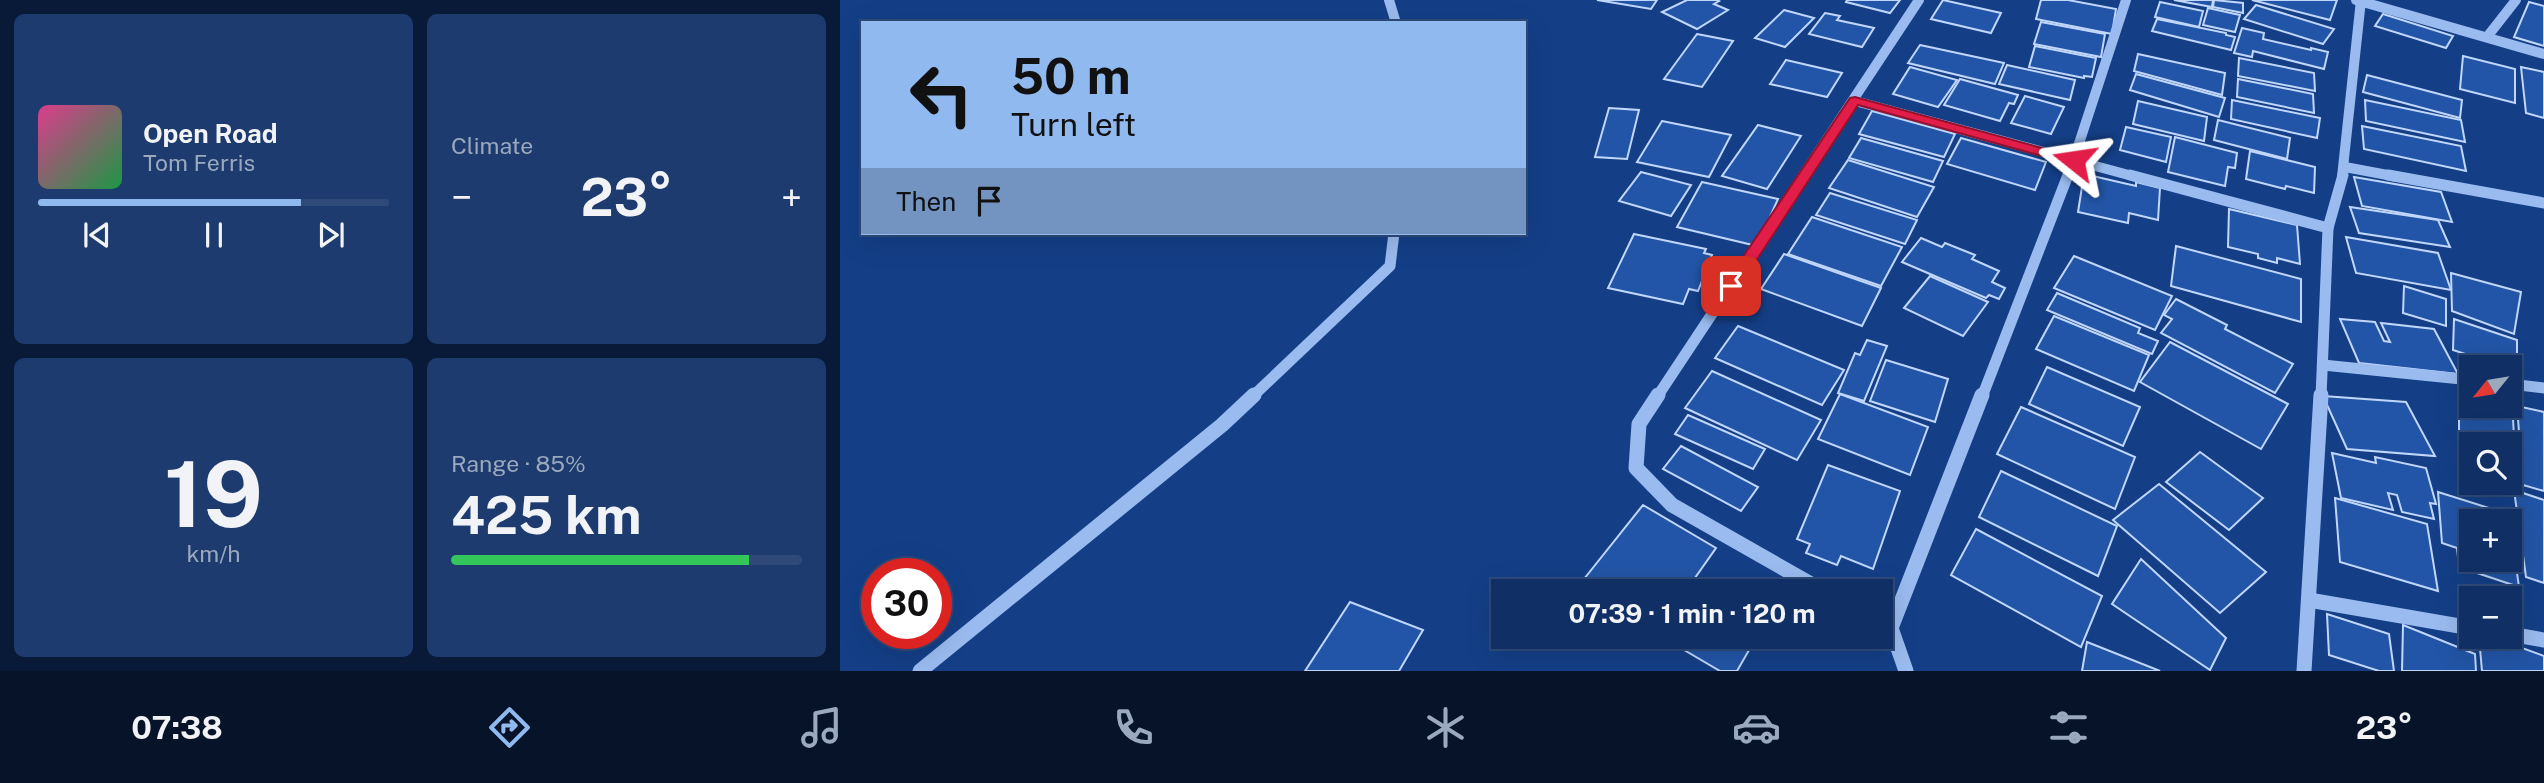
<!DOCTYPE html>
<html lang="en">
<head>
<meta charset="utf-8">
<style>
	:root { --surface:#0f2f65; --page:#1d3b6e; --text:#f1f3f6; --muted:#9ba9bf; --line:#2f4a79; --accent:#90b9f0 }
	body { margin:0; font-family:"Public Sans",sans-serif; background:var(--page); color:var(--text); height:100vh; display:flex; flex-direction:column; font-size:26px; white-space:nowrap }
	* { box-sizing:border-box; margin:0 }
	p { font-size:23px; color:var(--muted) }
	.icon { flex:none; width:38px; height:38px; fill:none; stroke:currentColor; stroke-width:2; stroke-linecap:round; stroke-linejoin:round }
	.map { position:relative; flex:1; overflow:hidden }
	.panel { display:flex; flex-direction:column; gap:14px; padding:14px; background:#081a38; width:840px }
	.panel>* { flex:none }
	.guide { position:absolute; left:21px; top:21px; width:665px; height:214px; border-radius:0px; box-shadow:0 7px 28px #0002,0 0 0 2px var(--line); background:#90b9f0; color:#111; overflow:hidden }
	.needle { width:46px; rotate:240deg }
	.fabs { position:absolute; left:1619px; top:355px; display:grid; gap:14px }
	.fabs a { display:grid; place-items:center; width:63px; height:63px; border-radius:0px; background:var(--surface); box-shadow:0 7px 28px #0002,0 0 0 2px var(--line); font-size:35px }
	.speed { position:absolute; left:21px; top:558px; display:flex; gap:14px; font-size:35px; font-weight:700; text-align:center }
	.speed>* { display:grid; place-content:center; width:91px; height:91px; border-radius:50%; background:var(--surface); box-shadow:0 7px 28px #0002,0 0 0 2px var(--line); line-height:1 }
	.speed .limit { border:10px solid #d22; background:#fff; color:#111 }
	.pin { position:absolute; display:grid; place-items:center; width:60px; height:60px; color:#fff; margin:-30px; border-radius:14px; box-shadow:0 4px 10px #0006 }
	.me { position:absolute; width:77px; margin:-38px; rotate:285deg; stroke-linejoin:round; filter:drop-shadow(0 0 5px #0008) }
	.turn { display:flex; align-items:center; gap:24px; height:147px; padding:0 35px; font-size:32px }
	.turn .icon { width:91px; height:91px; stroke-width:2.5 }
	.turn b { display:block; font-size:49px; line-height:60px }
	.then { display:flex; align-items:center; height:66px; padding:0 35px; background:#0003; gap:14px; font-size:26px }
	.big { font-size:52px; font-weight:700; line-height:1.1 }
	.panel .card { flex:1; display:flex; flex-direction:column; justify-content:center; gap:10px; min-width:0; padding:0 24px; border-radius:10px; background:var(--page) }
	.panel .dial { align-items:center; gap:0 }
	.dial b { font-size:91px; line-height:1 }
	.song { display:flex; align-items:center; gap:21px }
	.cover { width:84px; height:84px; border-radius:10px; background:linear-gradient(135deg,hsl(330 70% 55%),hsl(140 70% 35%)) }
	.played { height:7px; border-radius:4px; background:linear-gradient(90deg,var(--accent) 75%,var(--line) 75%) }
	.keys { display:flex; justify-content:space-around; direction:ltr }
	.heat { display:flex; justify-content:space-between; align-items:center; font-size:38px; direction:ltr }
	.charge { height:10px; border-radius:5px; background:linear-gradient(90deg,#34c759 85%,var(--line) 0) }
	.panel .tiles { flex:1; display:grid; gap:14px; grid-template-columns:repeat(2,1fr) }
	.trip { position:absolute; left:651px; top:579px; width:402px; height:70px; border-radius:0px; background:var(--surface); box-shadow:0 7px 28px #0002,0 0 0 2px var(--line); font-weight:700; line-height:70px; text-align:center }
	.tab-bar { display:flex; height:112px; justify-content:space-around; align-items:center; background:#061328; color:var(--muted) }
	.tab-bar .icon { width:49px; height:49px }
	.tab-bar .current { color:var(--accent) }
	.tab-bar b { font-size:32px; color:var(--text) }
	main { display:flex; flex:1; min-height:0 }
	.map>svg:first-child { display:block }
	.building { fill:#2255a7; stroke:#c0d7fb; stroke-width:2 }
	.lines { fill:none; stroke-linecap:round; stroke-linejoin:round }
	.minor-far2 { stroke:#9abbef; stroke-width:10 }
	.minor-far1 { stroke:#9abbef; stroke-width:11 }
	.minor { stroke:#9abbef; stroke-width:15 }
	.route { fill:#e11d48; stroke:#92132f; stroke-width:2 }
</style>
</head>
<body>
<main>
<section class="panel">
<div class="tiles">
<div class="card">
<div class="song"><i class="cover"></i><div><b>Open Road</b><p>Tom Ferris</p></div></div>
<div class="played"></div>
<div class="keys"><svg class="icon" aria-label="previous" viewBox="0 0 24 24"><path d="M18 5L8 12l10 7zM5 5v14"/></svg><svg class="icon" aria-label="pause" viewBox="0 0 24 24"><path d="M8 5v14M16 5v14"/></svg><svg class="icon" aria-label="next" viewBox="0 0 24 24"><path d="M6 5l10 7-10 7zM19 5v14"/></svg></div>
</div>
<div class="card"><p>Climate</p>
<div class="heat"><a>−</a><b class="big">23°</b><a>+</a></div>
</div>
<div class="card dial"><b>19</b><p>km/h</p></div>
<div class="card"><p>Range · 85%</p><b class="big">425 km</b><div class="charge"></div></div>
</div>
</section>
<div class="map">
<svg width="1704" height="671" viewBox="0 0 1704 671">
	<rect width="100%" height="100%" fill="#143f87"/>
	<g class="building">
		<path d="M 757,0 L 817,0 L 811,9 Z"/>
		<path d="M 847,0 L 877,0 L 879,1 L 874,4 L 888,10 L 857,29 L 822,12 Z"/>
		<path d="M 1007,0 L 1060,0 L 1050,13 L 1006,2 Z"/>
		<path d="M 1103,0 L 1161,13 L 1151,33 L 1091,19 Z"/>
		<path d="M 1201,0 L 1228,0 L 1276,9 L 1272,34 L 1196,19 Z"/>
		<path d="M 1334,0 L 1373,0 L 1372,7 Z"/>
		<path d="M 1374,0 L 1403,3 L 1403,13 L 1373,7 Z"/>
		<path d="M 1412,0 L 1497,0 L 1490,20 Z"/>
		<path d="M 1320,2 L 1363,11 L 1359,27 L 1315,17 Z"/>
		<path d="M 1689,2 L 1704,6 L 1704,46 L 1674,37 Z"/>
		<path d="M 1416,5 L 1494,29 L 1483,44 L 1404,19 Z"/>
		<path d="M 1368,8 L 1400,15 L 1395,32 L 1363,25 Z"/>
		<path d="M 944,10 L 974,18 L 945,47 L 915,38 Z"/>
		<path d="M 985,13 L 1000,16 L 997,20 L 1034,28 L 1022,47 L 969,34 Z"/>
		<path d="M 1543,14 L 1613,36 L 1606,48 L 1535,26 Z"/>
		<path d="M 1317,19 L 1386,33 L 1386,35 L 1395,37 L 1391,50 L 1312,31 Z"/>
		<path d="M 1201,22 L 1265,34 L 1261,57 L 1194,44 Z"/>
		<path d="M 1402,28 L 1424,33 L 1423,39 L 1471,50 L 1471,48 L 1488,52 L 1484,69 L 1413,51 L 1412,57 L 1394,53 Z"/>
		<path d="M 857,34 L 893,41 L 862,87 L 824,79 Z"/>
		<path d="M 1080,45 L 1164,63 L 1155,84 L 1068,63 Z"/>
		<path d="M 1195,46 L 1256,58 L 1252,77 L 1244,76 L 1244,78 L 1189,67 Z"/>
		<path d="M 1298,54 L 1385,73 L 1382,95 L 1294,71 Z"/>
		<path d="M 1623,56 L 1675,69 L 1675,103 L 1620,89 Z"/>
		<path d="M 1399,58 L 1474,73 L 1475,91 L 1398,76 Z"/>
		<path d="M 946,60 L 1002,73 L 987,97 L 930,84 Z"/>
		<path d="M 1167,65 L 1235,80 L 1230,100 L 1159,84 Z"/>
		<path d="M 1070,67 L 1117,80 L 1098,107 L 1053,94 Z"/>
		<path d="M 1681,67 L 1704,72 L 1704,118 L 1686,113 Z"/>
		<path d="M 1296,74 L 1385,98 L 1379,117 L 1290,90 Z"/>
		<path d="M 1527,75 L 1622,100 L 1620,118 L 1523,92 Z"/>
		<path d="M 1120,79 L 1178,95 L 1174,104 L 1169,103 L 1160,121 L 1104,105 Z"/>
		<path d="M 1398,79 L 1473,94 L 1474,113 L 1397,97 Z"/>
		<path d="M 1185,96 L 1224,107 L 1211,134 L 1171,123 Z"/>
		<path d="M 1392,100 L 1480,118 L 1477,138 L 1391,119 Z"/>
		<path d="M 1525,100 L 1621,120 L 1625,142 L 1526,121 Z"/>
		<path d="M 1298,101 L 1367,117 L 1364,141 L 1293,124 Z"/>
		<path d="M 769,108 L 799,110 L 787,159 L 755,157 Z"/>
		<path d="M 1032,111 L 1115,134 L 1104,157 L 1019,134 Z"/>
		<path d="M 1378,120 L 1450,138 L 1447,159 L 1374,140 Z"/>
		<path d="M 822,121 L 891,135 L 869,177 L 797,162 Z"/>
		<path d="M 918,125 L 961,136 L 927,189 L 882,176 Z"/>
		<path d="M 1522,126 L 1621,146 L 1626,171 L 1524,149 Z"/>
		<path d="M 1286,127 L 1331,137 L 1326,162 L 1280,150 Z"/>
		<path d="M 1335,137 L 1397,153 L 1395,168 L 1388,167 L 1385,186 L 1328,172 Z"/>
		<path d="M 1021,138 L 1103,161 L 1093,182 L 1009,158 Z"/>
		<path d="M 1121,138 L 1206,162 L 1195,190 L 1107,164 Z"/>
		<path d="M 1410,151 L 1475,167 L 1474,193 L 1446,186 L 1445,189 L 1406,179 Z"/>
		<path d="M 1008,160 L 1094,187 L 1077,217 L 989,188 Z"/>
		<path d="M 801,172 L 851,185 L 831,216 L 779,201 Z"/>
		<path d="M 1244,174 L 1296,186 L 1296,182 L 1320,188 L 1318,220 L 1289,213 L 1288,223 L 1238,212 Z"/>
		<path d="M 1514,177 L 1601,192 L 1612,222 L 1522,206 Z"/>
		<path d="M 862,182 L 938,199 L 917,246 L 837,227 Z"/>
		<path d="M 990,193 L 1077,220 L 1065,244 L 976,215 Z"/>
		<path d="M 1510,207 L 1598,220 L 1610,247 L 1519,233 Z"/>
		<path d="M 1389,209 L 1457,225 L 1460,264 L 1437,258 L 1437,263 L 1418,258 L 1418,254 L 1388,247 Z"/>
		<path d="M 972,217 L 1062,247 L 1041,286 L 948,254 Z"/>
		<path d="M 794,234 L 866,249 L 864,253 L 872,255 L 858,291 L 849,289 L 843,304 L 768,288 Z"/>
		<path d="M 1506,237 L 1598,253 L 1611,290 L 1516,273 Z"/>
		<path d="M 1081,238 L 1102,247 L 1105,243 L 1135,255 L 1132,259 L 1159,271 L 1152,282 L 1165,288 L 1159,299 L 1149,295 L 1146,298 L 1062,262 Z"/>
		<path d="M 1336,246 L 1461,279 L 1461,322 L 1331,286 Z"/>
		<path d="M 944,254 L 1041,288 L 1022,326 L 921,289 Z"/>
		<path d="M 1234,256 L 1332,296 L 1315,330 L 1214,288 Z"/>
		<path d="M 1611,273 L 1681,292 L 1674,334 L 1612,311 Z"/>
		<path d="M 1090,276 L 1148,302 L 1123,336 L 1064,308 Z"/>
		<path d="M 1564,286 L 1606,299 L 1606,326 L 1563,313 Z"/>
		<path d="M 1217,293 L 1300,328 L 1298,333 L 1318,341 L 1312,354 L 1207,310 Z"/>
		<path d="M 1336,299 L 1387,325 L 1385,329 L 1453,364 L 1435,393 L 1321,333 L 1332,319 L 1324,315 Z"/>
		<path d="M 1214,316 L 1309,355 L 1294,391 L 1196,349 Z"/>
		<path d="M 1500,319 L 1535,322 L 1544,341 L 1550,342 L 1541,323 L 1594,329 L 1618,374 L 1519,363 Z"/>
		<path d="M 1614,319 L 1677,340 L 1677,371 L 1613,350 Z"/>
		<path d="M 898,326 L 1004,370 L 982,405 L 875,358 Z"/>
		<path d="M 1027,340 L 1047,346 L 1024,401 L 998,393 L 1015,353 L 1020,355 Z"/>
		<path d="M 1330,342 L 1448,404 L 1421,449 L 1300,382 Z"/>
		<path d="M 1046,360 L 1108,379 L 1095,422 L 1030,401 Z"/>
		<path d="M 1207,367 L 1300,407 L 1283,446 L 1189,404 Z"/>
		<path d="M 872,371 L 981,420 L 957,460 L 845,408 Z"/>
		<path d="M 1000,394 L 1088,427 L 1070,475 L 978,439 Z"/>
		<path d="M 1483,396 L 1566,402 L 1595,456 L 1507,449 Z"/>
		<path d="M 1619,401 L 1673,419 L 1677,490 L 1658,483 L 1670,483 L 1670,444 L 1631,444 L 1631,473 L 1619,469 Z"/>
		<path d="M 1677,406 L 1704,412 L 1704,491 L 1683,485 Z"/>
		<path d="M 1181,407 L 1295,457 L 1275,509 L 1157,454 Z"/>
		<path d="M 848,415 L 925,449 L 913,469 L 835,434 Z"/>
		<path d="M 841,446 L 918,487 L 901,511 L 823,469 Z"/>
		<path d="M 1360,452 L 1423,498 L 1389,530 L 1326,482 Z"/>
		<path d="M 1492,453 L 1536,463 L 1535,457 L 1586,468 L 1596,504 L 1590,503 L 1594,519 L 1562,512 L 1557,495 L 1548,493 L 1553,510 L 1501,498 Z"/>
		<path d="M 988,465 L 1060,491 L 1033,569 L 1001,556 L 997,565 L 966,553 L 970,544 L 957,539 Z"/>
		<path d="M 1161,471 L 1277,526 L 1258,576 L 1139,517 Z"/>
		<path d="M 1319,484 L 1426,572 L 1380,613 L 1273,520 Z"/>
		<path d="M 1674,490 L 1704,500 L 1704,583 L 1686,577 Z"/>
		<path d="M 1598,492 L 1668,514 L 1669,522 L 1631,522 L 1631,560 L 1670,560 L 1670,523 L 1679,587 L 1619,567 L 1617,548 L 1602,543 Z"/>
		<path d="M 1495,498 L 1587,524 L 1598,591 L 1500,562 Z"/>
		<path d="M 803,505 L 876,548 L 845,592 L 740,592 L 736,589 Z"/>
		<path d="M 1136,529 L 1262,596 L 1241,647 L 1111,575 Z"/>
		<path d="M 1301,559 L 1386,638 L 1370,670 L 1272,604 Z"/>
		<path d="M 510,602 L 583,630 L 559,671 L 465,671 Z"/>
		<path d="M 1487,614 L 1549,634 L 1554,671 L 1539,671 L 1489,655 Z"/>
		<path d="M 1563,625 L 1635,654 L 1636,671 L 1562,671 Z"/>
		<path d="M 822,637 L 914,637 L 916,638 L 897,671 L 880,671 Z"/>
		<path d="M 1639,637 L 1652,637 L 1704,656 L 1704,671 L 1642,671 Z"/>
		<path d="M 1247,642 L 1320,671 L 1242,671 Z"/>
	</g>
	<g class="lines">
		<g class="minor-far2">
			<path d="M 549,0 L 556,23"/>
			<path d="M 1516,0 L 1704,54"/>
			<path d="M 1647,37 L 1676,0"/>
			<path d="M 1015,101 L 1296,177"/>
			<path d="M 1505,167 L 1558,177"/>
			<path d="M 962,177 L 1079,0"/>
			<path d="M 1228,177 L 1286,0"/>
			<path d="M 1502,177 L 1521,0"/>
		</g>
		<g class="minor-far1">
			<path d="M 1290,175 L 1488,228"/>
			<path d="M 1548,175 L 1704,203"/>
			<path d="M 1483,365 L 1631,380"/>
			<path d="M 1670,384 L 1704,388"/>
			<path d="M 412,397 L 550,266 L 554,233"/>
			<path d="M 817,397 L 964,175"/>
			<path d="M 1142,397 L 1228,175"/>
			<path d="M 1481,397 L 1488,228 L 1503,175"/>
		</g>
		<g class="minor">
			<path d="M 818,395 L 799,424 L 796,468 L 832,505 L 985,592"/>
			<path d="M 1469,600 L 1631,628"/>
			<path d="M 1670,634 L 1704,640"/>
			<path d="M 80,671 L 382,425 L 414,395"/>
			<path d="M 1066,671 L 1051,628 L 1142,395"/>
			<path d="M 1464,671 L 1481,395"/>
		</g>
	</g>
	<path class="route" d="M 1015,97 L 1239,158 L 1241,160 L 1234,165 L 1018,105 L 897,290 L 886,290 L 884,286 L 886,282 L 1010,98 Z"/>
</svg>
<div class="fabs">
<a><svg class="needle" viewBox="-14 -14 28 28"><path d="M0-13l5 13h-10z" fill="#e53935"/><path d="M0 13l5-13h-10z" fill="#9ba9bf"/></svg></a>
<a><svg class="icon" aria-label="search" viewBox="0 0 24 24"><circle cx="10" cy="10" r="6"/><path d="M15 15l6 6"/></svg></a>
<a>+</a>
<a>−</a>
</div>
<div class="speed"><div class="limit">30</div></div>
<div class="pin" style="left:891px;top:286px;background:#d93025"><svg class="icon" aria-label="arrive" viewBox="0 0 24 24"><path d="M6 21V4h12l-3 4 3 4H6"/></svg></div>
<svg class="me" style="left:1234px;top:160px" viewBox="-20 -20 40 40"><path d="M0-17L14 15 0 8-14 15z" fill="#e11d48" stroke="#fff" stroke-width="4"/></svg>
<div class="trip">07:39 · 1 min · 120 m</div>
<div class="guide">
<div class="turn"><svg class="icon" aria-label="left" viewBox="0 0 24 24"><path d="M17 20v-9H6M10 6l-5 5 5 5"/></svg><div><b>50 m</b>Turn left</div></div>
<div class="then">Then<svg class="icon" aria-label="arrive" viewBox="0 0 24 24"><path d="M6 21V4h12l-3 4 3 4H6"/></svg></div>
</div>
</div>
</main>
<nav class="tab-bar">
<b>07:38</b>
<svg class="icon current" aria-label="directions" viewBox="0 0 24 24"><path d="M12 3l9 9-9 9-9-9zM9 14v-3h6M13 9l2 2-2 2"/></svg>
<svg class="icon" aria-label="music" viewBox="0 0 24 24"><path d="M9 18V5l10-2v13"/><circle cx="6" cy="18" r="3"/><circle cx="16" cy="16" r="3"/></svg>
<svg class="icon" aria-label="phone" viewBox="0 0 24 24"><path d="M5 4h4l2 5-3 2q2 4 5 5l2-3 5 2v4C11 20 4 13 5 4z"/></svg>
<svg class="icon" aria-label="climate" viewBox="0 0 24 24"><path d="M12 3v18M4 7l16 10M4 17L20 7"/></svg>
<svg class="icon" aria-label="car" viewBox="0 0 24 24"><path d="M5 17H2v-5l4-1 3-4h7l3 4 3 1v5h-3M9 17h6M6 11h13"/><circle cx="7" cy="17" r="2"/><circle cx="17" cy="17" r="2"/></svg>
<svg class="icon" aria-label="filters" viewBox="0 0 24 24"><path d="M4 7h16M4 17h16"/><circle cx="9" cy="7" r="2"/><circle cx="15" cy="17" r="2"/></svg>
<b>23°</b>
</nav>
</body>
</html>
